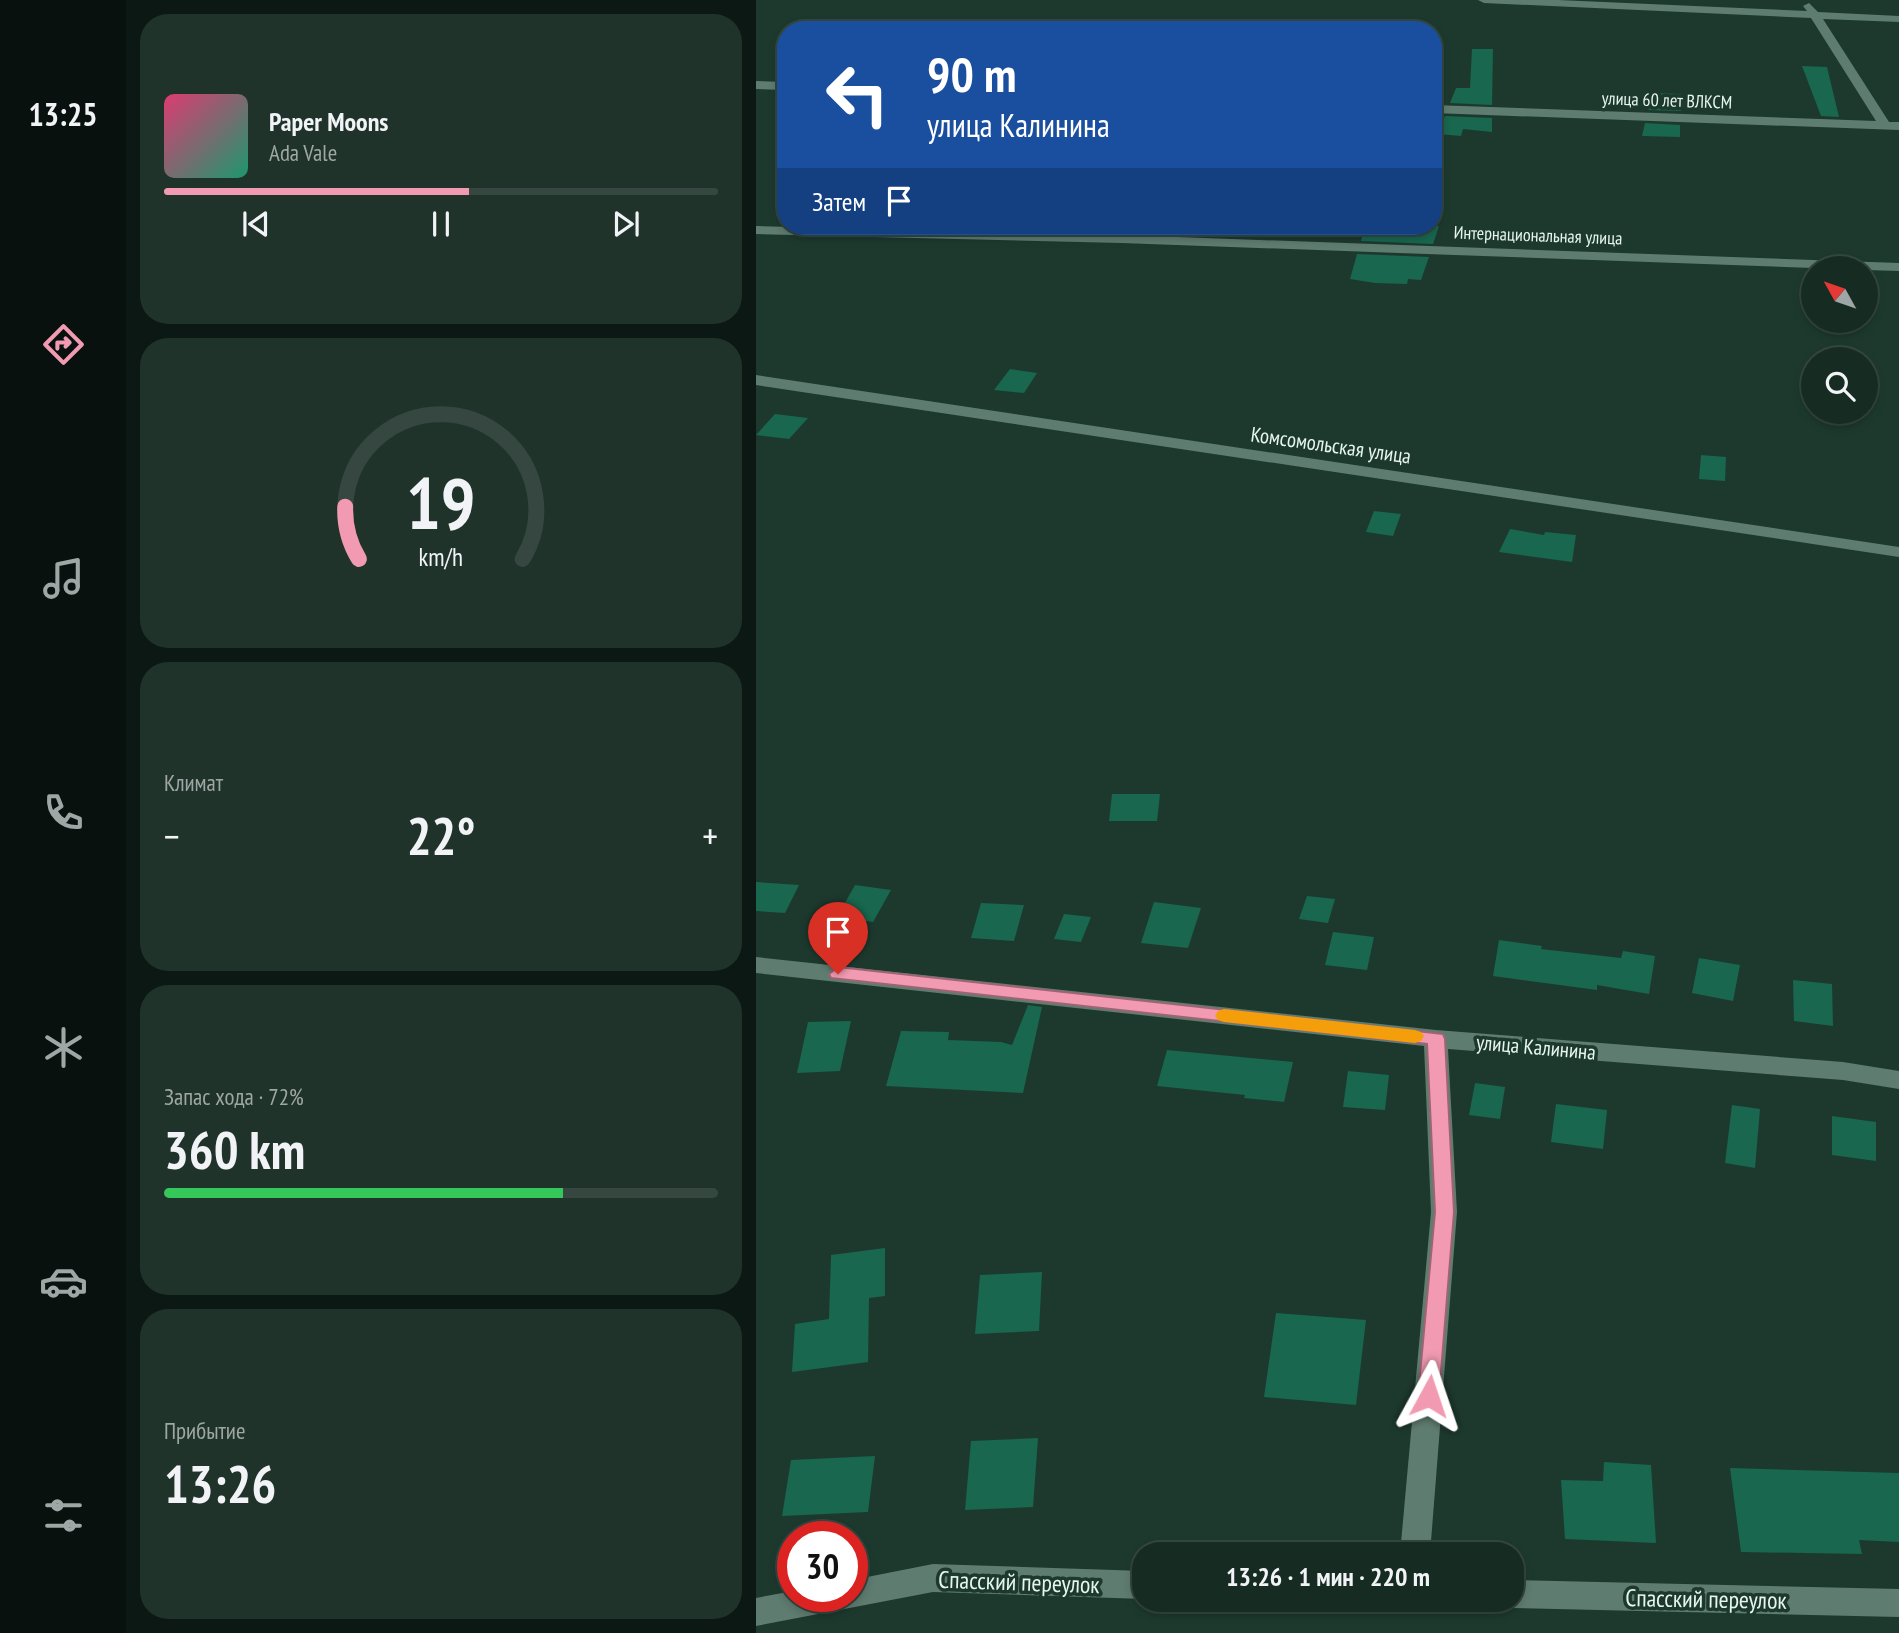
<!DOCTYPE html>
<html lang="ru">
<head>
<meta charset="utf-8">
<style>
	:root { --surface:#162b22; --page:#1f332a; --text:#f1f3f6; --muted:#9ea7a5; --line:#354740; --accent:#f19ab2 }
	body { margin:0; font-family:"PT Sans Narrow",sans-serif; background:var(--page); color:var(--text); height:100vh; display:flex; flex-direction:column; font-size:26px; white-space:nowrap }
	* { box-sizing:border-box; margin:0 }
	p { font-size:23px; color:var(--muted) }
	.icon { flex:none; width:38px; height:38px; fill:none; stroke:currentColor; stroke-width:2; stroke-linecap:round; stroke-linejoin:round }
	.map { position:relative; flex:1; overflow:hidden }
	.side { display:flex; flex-direction:column; gap:14px; padding:14px; background:#0c1813; width:630px }
	.side>* { flex:none }
	.banner { position:absolute; left:21px; top:21px; width:665px; height:214px; border-radius:28px; box-shadow:0 4px 10px #0003,0 0 0 2px var(--line); background:#1a4fa0; color:#fff; overflow:hidden }
	.needle { width:46px; rotate:310deg }
	.fabs { position:absolute; left:1045px; top:256px; display:grid; gap:14px }
	.fabs a { display:grid; place-items:center; width:77px; height:77px; border-radius:50%; background:var(--surface); box-shadow:0 4px 10px #0003,0 0 0 2px var(--line); font-size:35px }
	.speed { position:absolute; left:21px; top:1521px; display:flex; gap:14px; font-size:35px; font-weight:700; text-align:center }
	.speed>* { display:grid; place-content:center; width:91px; height:91px; border-radius:50%; background:var(--surface); box-shadow:0 4px 10px #0003,0 0 0 2px var(--line); line-height:1 }
	.speed .limit { border:10px solid #d22; background:#fff; color:#111 }
	.pin { position:absolute; display:grid; place-items:center; width:60px; height:60px; color:#fff; margin:-72px -30px; border-radius:50% 50% 50% 0; rotate:-45deg; box-shadow:0 0 7px #0007 }
	.pin .icon { rotate:45deg }
	.me { position:absolute; width:77px; margin:-38px; rotate:5deg; stroke-linejoin:round; filter:drop-shadow(0 0 5px #0008) }
	.turn { display:flex; align-items:center; gap:24px; height:147px; padding:0 35px; font-size:32px }
	.turn .icon { width:91px; height:91px; stroke-width:2.5 }
	.turn b { display:block; font-size:49px; line-height:60px }
	.then { display:flex; align-items:center; height:66px; padding:0 35px; background:#0003; gap:14px; font-size:26px }
	.big { font-size:52px; font-weight:700; line-height:1.1 }
	.side .widget { flex:1; display:flex; flex-direction:column; justify-content:center; gap:10px; min-width:0; padding:0 24px; border-radius:28px; background:var(--page) }
	.side .dial { align-items:center; gap:0 }
	.dial svg { height:182px; overflow:visible; fill:none; stroke:var(--line); stroke-width:7; stroke-linecap:round; text-anchor:middle }
	.dial text { fill:var(--text); stroke:none }
	.song { display:flex; align-items:center; gap:21px }
	.cover { width:84px; height:84px; border-radius:10px; background:linear-gradient(135deg,hsl(340 70% 55%),hsl(160 70% 35%)) }
	.played { height:7px; border-radius:4px; background:linear-gradient(90deg,var(--accent) 55%,var(--line) 55%) }
	.keys { display:flex; justify-content:space-around; direction:ltr }
	.heat { display:flex; justify-content:space-between; align-items:center; font-size:38px; direction:ltr }
	.charge { height:10px; border-radius:5px; background:linear-gradient(90deg,#34c759 72%,var(--line) 0) }
	.trip { position:absolute; left:376px; top:1542px; width:392px; height:70px; border-radius:28px; background:var(--surface); box-shadow:0 4px 10px #0003,0 0 0 2px var(--line); font-weight:700; line-height:70px; text-align:center }
	main { display:flex; flex:1; min-height:0 }
	.dock { display:flex; flex-direction:column; width:126px; justify-content:space-around; align-items:center; background:#09110e; color:var(--muted) }
	.dock .icon { width:49px; height:49px }
	.dock .current { color:var(--accent) }
	.dock b { font-size:32px; color:var(--text) }
	.map>svg:first-child { display:block }
	.building { fill:#18674e }
	.lines { fill:none; stroke-linecap:round; stroke-linejoin:round }
	.minor { fill:#5f7c70; fill-rule:evenodd }
	.route { fill:#f19ab2; stroke:#9d6474; stroke-width:2 }
	.slow { fill:#f59e0b }
	.labels { text-anchor:middle; dominant-baseline:central; stroke-width:7; stroke-linejoin:round; paint-order:stroke }
	.far-street-label { font-size:18px; fill:#e6f6ef; stroke:#1d392e }
	.street-label { font-size:21px; fill:#e6f6ef; stroke:#1d392e }
	.near-street-label { font-size:24px; fill:#e6f6ef; stroke:#1d392e }
</style>
</head>
<body>
<main>
<nav class="dock">
<b>13:25</b>
<svg class="icon current" aria-label="directions" viewBox="0 0 24 24"><path d="M12 3l9 9-9 9-9-9zM9 14v-3h6M13 9l2 2-2 2"/></svg>
<svg class="icon" aria-label="music" viewBox="0 0 24 24"><path d="M9 18V5l10-2v13"/><circle cx="6" cy="18" r="3"/><circle cx="16" cy="16" r="3"/></svg>
<svg class="icon" aria-label="phone" viewBox="0 0 24 24"><path d="M5 4h4l2 5-3 2q2 4 5 5l2-3 5 2v4C11 20 4 13 5 4z"/></svg>
<svg class="icon" aria-label="climate" viewBox="0 0 24 24"><path d="M12 3v18M4 7l16 10M4 17L20 7"/></svg>
<svg class="icon" aria-label="car" viewBox="0 0 24 24"><path d="M5 17H2v-5l4-1 3-4h7l3 4 3 1v5h-3M9 17h6M6 11h13"/><circle cx="7" cy="17" r="2"/><circle cx="17" cy="17" r="2"/></svg>
<svg class="icon" aria-label="filters" viewBox="0 0 24 24"><path d="M4 7h16M4 17h16"/><circle cx="9" cy="7" r="2"/><circle cx="15" cy="17" r="2"/></svg>
</nav>
<section class="side">
<div class="widget">
<div class="song"><i class="cover"></i><div><b>Paper Moons</b><p>Ada Vale</p></div></div>
<div class="played"></div>
<div class="keys"><svg class="icon" aria-label="previous" viewBox="0 0 24 24"><path d="M18 5L8 12l10 7zM5 5v14"/></svg><svg class="icon" aria-label="pause" viewBox="0 0 24 24"><path d="M8 5v14M16 5v14"/></svg><svg class="icon" aria-label="next" viewBox="0 0 24 24"><path d="M6 5l10 7-10 7zM19 5v14"/></svg></div>
</div>
<div class="widget dial"><svg viewBox="0 0 100 80">
<path d="M14 69A42 42 0 1 1 86 69"/>
<path d="M14 69A42 42 0 0 1 8 46" stroke="#f19ab2"/>
<text x="50" y="56" font-size="32" font-weight="700">19</text>
<text x="50" y="72" font-size="11">km/h</text>
</svg></div>
<div class="widget"><p>Климат</p>
<div class="heat"><a>−</a><b class="big">22°</b><a>+</a></div>
</div>
<div class="widget"><p>Запас хода · 72%</p><b class="big">360 km</b><div class="charge"></div></div>
<div class="widget"><p>Прибытие</p><b class="big">13:26</b></div>
</section>
<div class="map">
<svg width="1143" height="1633" viewBox="0 0 1143 1633">
	<rect width="100%" height="100%" fill="#1d392e"/>
	<g class="building">
		<path d="M 716,49 L 737,49 L 736,105 L 694,103 L 700,88 L 714,88 Z"/>
		<path d="M 1046,66 L 1071,67 L 1083,117 L 1065,116 Z"/>
		<path d="M 896,93 L 925,94 L 925,111 L 892,110 Z"/>
		<path d="M 689,116 L 736,118 L 736,132 L 707,129 L 705,136 L 682,134 Z"/>
		<path d="M 889,123 L 924,125 L 924,137 L 886,136 Z"/>
		<path d="M 609,226 L 683,226 L 677,244 L 605,241 Z"/>
		<path d="M 601,254 L 673,257 L 665,280 L 652,279 L 651,284 L 619,283 L 594,279 Z"/>
		<path d="M 254,369 L 281,373 L 268,393 L 238,390 Z"/>
		<path d="M 19,414 L 52,418 L 33,439 L 0,435 Z"/>
		<path d="M 945,455 L 970,457 L 969,481 L 943,479 Z"/>
		<path d="M 618,511 L 645,514 L 637,536 L 610,532 Z"/>
		<path d="M 754,529 L 788,535 L 789,532 L 820,535 L 816,562 L 743,552 Z"/>
		<path d="M 356,794 L 404,794 L 401,821 L 353,821 Z"/>
		<path d="M 0,882 L 43,885 L 29,913 L 0,911 Z"/>
		<path d="M 99,885 L 135,890 L 117,922 L 81,917 Z"/>
		<path d="M 551,896 L 579,899 L 572,923 L 543,919 Z"/>
		<path d="M 398,902 L 445,908 L 432,948 L 385,943 Z"/>
		<path d="M 225,903 L 268,905 L 258,941 L 215,938 Z"/>
		<path d="M 308,914 L 335,917 L 325,942 L 298,939 Z"/>
		<path d="M 577,932 L 618,937 L 611,970 L 569,965 Z"/>
		<path d="M 743,940 L 786,946 L 785,949 L 865,958 L 867,951 L 899,956 L 893,994 L 841,985 L 841,990 L 737,976 Z"/>
		<path d="M 943,958 L 984,965 L 977,1001 L 936,993 Z"/>
		<path d="M 1037,980 L 1076,984 L 1077,1026 L 1038,1021 Z"/>
		<path d="M 272,1005 L 286,1007 L 267,1093 L 130,1086 L 145,1031 L 193,1032 L 192,1040 L 245,1042 L 256,1045 Z"/>
		<path d="M 95,1021 L 84,1071 L 41,1073 L 52,1022 Z"/>
		<path d="M 411,1050 L 537,1062 L 528,1102 L 488,1098 L 489,1095 L 401,1086 Z"/>
		<path d="M 592,1071 L 633,1075 L 629,1110 L 587,1107 Z"/>
		<path d="M 719,1083 L 749,1087 L 744,1119 L 713,1115 Z"/>
		<path d="M 800,1104 L 851,1110 L 847,1149 L 795,1142 Z"/>
		<path d="M 976,1105 L 1004,1109 L 999,1168 L 969,1163 Z"/>
		<path d="M 1076,1116 L 1120,1122 L 1120,1161 L 1076,1155 Z"/>
		<path d="M 129,1248 L 129,1296 L 113,1298 L 112,1362 L 36,1372 L 39,1324 L 73,1319 L 75,1255 Z"/>
		<path d="M 286,1272 L 283,1331 L 219,1334 L 224,1275 Z"/>
		<path d="M 520,1313 L 610,1320 L 600,1405 L 508,1397 Z"/>
		<path d="M 282,1438 L 277,1507 L 209,1510 L 215,1441 Z"/>
		<path d="M 119,1456 L 112,1512 L 26,1516 L 35,1460 Z"/>
		<path d="M 848,1462 L 895,1465 L 900,1543 L 809,1539 L 805,1480 L 847,1481 Z"/>
		<path d="M 974,1468 L 1143,1473 L 1143,1542 L 1103,1540 L 1106,1554 L 985,1552 Z"/>
	</g>
	<g class="lines">
		<g class="minor">
			<path d="M 722,0 L 802,0 L 1051,11 L 1047,6 L 1053,3 L 1062,12 L 1143,16 L 1143,22 L 1067,19 L 1133,122 L 1143,122 L 1143,130 L 677,113 L 677,105 L 1120,121 L 1055,18 L 728,3 Z"/>
			<path d="M 0,81 L 30,82 L 30,90 L 0,89 Z"/>
			<path d="M 0,226 L 366,235 L 1143,263 L 1143,271 L 1110,270 L 1110,268 L 1057,268 L 366,243 L 0,234 Z"/>
			<path d="M 0,375 L 1143,547 L 1143,557 L 0,385 Z"/>
			<path d="M 0,957 L 680,1030 L 1087,1062 L 1143,1071 L 1143,1089 L 1087,1080 L 692,1049 L 701,1212 L 674,1554 L 644,1554 L 675,1212 L 668,1046 L 0,973 Z"/>
			<path d="M 177,1564 L 388,1571 L 388,1599 L 177,1592 L 0,1626 L 0,1598 L 37,1591 L 37,1596 L 96,1596 L 96,1580 Z"/>
			<path d="M 756,1580 L 1143,1589 L 1143,1617 L 756,1608 L 745,1604 L 743,1600 L 756,1600 Z"/>
		</g>
	</g>
	<path class="route" d="M 82,967 L 687,1034 L 689,1039 L 698,1212 L 683,1396 L 680,1403 L 673,1405 L 665,1403 L 662,1396 L 679,1212 L 671,1044 L 75,978 L 73,974 Z"/>
	<path class="slow" d="M 468,1009 L 659,1030 L 665,1032 L 668,1036 L 665,1041 L 659,1043 L 468,1022 L 462,1020 L 459,1016 L 462,1011 Z"/>
	<g class="labels">
		<g class="far-street-label">
			<text transform="translate(911 100) rotate(2)">улица 60 лет ВЛКСМ</text>
			<text transform="translate(782 235) rotate(2)">Интернациональная улица</text>
		</g>
		<g class="street-label">
			<text transform="translate(575 445) rotate(8)">Комсомольская улица</text>
			<text transform="translate(780 1047) rotate(5)">улица Калинина</text>
		</g>
		<g class="near-street-label">
			<text transform="translate(263 1582) rotate(2)">Спасский переулок</text>
			<text transform="translate(950 1599) rotate(1)">Спасский переулок</text>
		</g>
	</g>
</svg>
<div class="fabs">
<a><svg class="needle" viewBox="-14 -14 28 28"><path d="M0-13l5 13h-10z" fill="#e53935"/><path d="M0 13l5-13h-10z" fill="#9ea7a5"/></svg></a>
<a><svg class="icon" aria-label="search" viewBox="0 0 24 24"><circle cx="10" cy="10" r="6"/><path d="M15 15l6 6"/></svg></a>
</div>
<div class="speed"><div class="limit">30</div></div>
<div class="pin" style="left:82px;top:974px;background:#d93025"><svg class="icon" aria-label="arrive" viewBox="0 0 24 24"><path d="M6 21V4h12l-3 4 3 4H6"/></svg></div>
<svg class="me" style="left:673px;top:1396px" viewBox="-20 -20 40 40"><path d="M0-17L14 15 0 8-14 15z" fill="#f19ab2" stroke="#fff" stroke-width="4"/></svg>
<div class="trip">13:26 · 1 мин · 220 m</div>
<div class="banner">
<div class="turn"><svg class="icon" aria-label="left" viewBox="0 0 24 24"><path d="M17 20v-9H6M10 6l-5 5 5 5"/></svg><div><b>90 m</b>улица Калинина</div></div>
<div class="then">Затем<svg class="icon" aria-label="arrive" viewBox="0 0 24 24"><path d="M6 21V4h12l-3 4 3 4H6"/></svg></div>
</div>
</div>
</main>
</body>
</html>
